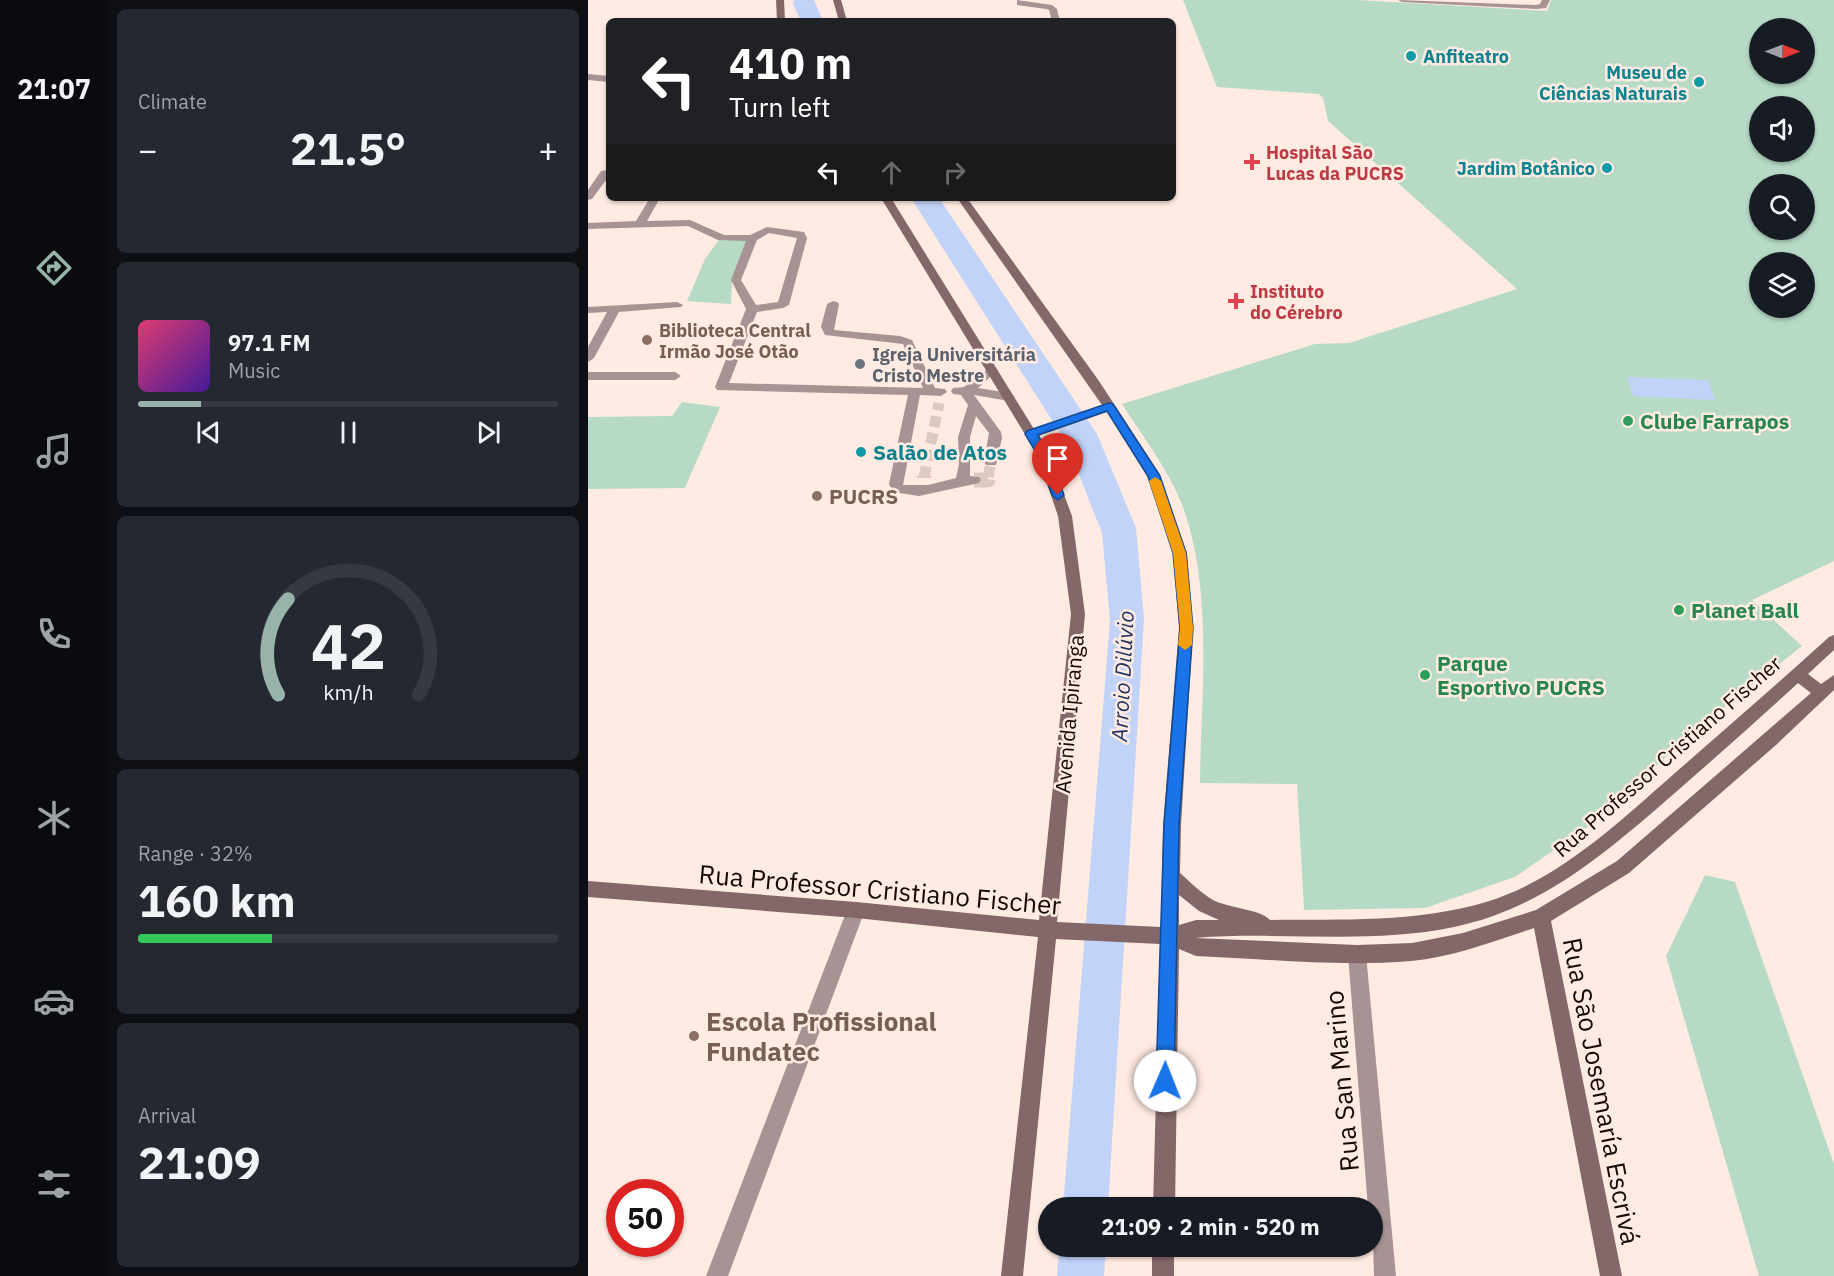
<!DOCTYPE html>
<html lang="en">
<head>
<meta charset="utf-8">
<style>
	:root { --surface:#171b24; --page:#242831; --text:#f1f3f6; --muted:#9ea1a6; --line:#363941; --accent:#98b3a9 }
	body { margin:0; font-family:"IBM Plex Sans",sans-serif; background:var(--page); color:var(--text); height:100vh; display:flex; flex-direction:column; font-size:22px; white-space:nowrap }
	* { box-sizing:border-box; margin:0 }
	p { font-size:20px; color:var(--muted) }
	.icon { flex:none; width:33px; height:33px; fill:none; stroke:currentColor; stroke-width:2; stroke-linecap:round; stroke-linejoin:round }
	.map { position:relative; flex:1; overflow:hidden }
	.drawer { display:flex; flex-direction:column; gap:9px; padding:9px; background:#0d0f14; width:480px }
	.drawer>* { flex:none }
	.guide { position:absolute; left:18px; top:18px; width:570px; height:183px; border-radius:9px; box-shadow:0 2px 4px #0004; background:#202124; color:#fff; overflow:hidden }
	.needle { width:39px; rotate:90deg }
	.controls { position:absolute; left:1161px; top:18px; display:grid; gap:12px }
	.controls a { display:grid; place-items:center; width:66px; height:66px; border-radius:50%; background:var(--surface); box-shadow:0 2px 4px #0004; font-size:30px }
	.speed { position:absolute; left:18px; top:1179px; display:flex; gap:12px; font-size:30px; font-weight:700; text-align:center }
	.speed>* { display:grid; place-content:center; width:78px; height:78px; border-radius:50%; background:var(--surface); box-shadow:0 2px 4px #0004; line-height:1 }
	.speed .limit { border:9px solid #d22; background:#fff; color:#111 }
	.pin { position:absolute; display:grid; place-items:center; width:51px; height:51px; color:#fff; margin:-62px -26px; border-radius:50% 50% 50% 0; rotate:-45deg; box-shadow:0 0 6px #0007 }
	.pin .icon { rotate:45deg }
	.me { position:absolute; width:66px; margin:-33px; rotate:1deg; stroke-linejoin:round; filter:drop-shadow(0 0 4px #0008) }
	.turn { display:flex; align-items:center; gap:21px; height:126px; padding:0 24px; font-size:27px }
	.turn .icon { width:78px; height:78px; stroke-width:2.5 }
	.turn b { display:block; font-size:42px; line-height:51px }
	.lanes { display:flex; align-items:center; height:57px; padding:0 24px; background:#0003; justify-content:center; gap:30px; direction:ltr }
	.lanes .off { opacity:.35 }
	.big { font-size:45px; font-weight:700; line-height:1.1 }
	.drawer .card { flex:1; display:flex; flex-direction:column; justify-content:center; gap:9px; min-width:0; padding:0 21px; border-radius:9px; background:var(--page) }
	.drawer .dial { align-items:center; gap:0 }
	.dial svg { height:156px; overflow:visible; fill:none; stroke:var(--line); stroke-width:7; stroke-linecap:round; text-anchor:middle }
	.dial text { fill:var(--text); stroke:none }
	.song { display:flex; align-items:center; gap:18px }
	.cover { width:72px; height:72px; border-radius:9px; background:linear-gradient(135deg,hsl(340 70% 55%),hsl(260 70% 35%)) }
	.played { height:6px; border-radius:3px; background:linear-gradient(90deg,var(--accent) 15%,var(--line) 15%) }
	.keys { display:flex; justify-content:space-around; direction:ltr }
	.heat { display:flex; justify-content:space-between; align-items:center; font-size:33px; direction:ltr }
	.charge { height:9px; border-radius:4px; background:linear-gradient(90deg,#34c759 32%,var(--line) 0) }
	.trip { position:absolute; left:450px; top:1197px; width:345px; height:60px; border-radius:30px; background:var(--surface); box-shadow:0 2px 4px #0004; font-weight:700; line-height:60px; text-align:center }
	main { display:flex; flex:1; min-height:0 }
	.tabs { display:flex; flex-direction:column; width:108px; justify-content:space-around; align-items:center; background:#090b0e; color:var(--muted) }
	.tabs .icon { width:42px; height:42px }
	.tabs .on { color:var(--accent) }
	.tabs b { font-size:27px; color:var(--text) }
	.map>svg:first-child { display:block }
	.green { fill:#b6dac5; fill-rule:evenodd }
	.water { fill:#c1d3f8 }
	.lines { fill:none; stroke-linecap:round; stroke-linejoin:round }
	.street-tunnel-far1 { stroke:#dcc9c1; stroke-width:11; stroke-dasharray:11 6; stroke-linecap:butt }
	.street-tunnel { stroke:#dcc9c1; stroke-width:15; stroke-dasharray:15 8; stroke-linecap:butt }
	.street { fill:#a89394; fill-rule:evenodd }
	.secondary { fill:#846768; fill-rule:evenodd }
	.route { fill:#1a73e8; stroke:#114b97; stroke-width:1.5 }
	.slow { fill:#f59e0b }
	.culture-dot { fill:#0f9aa8; stroke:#ffebe2; stroke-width:2 }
	.health-dot { fill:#e0444e; stroke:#ffebe2; stroke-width:2 }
	.education-dot { fill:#8d6e63; stroke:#ffebe2; stroke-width:2 }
	.worship-dot { fill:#6b7280; stroke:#ffebe2; stroke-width:2 }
	.leisure-dot { fill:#2e9e5b; stroke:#ffebe2; stroke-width:2 }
	.labels { text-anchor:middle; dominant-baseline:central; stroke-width:5; stroke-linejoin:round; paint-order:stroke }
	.far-culture-label { font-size:18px; font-weight:bold; fill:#0d838f; stroke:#ffebe2; text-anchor:end }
	.far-health-label { font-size:18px; font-weight:bold; fill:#be3a42; stroke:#ffebe2; text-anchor:start }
	.far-education-label { font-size:18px; font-weight:bold; fill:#785e54; stroke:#ffebe2; text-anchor:start }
	.far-worship-label { font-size:18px; font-weight:bold; fill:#5b616d; stroke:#ffebe2; text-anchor:start }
	.leisure-label { font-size:21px; font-weight:bold; fill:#27864d; stroke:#ffebe2; text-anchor:start }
	.culture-label { font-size:21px; font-weight:bold; fill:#0d838f; stroke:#ffebe2; text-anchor:start }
	.education-label { font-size:21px; font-weight:bold; fill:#785e54; stroke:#ffebe2; text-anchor:start }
	.street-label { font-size:21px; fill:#130905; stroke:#ffebe2 }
	.water-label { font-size:22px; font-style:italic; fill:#1e315e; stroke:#ffebe2 }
	.near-street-label { font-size:26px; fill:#130905; stroke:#ffebe2 }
	.near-education-label { font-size:26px; font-weight:bold; fill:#785e54; stroke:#ffebe2; text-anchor:start }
</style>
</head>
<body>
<main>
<nav class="tabs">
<b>21:07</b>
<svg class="icon on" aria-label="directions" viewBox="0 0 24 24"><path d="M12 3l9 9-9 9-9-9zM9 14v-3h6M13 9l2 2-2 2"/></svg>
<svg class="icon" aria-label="music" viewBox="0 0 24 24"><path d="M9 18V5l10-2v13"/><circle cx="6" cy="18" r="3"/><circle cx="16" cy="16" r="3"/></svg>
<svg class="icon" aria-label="phone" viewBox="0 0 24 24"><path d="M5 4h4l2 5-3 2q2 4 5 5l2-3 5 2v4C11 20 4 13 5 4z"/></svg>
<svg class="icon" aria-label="climate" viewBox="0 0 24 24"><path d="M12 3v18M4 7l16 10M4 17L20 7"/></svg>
<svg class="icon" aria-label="car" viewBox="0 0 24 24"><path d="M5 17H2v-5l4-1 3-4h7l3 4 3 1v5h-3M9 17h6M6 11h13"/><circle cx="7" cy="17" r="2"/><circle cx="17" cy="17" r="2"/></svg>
<svg class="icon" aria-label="filters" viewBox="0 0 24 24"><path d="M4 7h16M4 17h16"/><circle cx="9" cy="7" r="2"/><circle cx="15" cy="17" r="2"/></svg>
</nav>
<section class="drawer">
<div class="card"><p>Climate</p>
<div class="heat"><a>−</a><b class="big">21.5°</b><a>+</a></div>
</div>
<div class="card">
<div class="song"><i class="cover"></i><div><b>97.1 FM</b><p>Music</p></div></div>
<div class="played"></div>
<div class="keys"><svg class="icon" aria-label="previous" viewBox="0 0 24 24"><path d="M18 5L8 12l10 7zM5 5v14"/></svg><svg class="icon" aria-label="pause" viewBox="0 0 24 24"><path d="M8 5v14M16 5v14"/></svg><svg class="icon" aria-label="next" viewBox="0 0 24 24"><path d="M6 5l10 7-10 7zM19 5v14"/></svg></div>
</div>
<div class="card dial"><svg viewBox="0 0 100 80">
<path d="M14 69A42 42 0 1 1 86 69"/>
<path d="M14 69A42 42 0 0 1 19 20" stroke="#98b3a9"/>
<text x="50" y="56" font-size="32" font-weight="700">42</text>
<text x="50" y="72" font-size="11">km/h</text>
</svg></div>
<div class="card"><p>Range · 32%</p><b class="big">160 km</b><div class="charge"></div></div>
<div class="card"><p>Arrival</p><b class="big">21:09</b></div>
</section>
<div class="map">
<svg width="1246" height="1276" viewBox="0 0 1246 1276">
	<rect width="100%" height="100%" fill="#ffebe2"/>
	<g class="green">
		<path d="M 595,0 L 769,0 L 959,11 L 963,0 L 1246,0 L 1246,561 L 1164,600 L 1214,646 L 1105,732 L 1011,819 L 927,877 L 837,908 L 716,910 L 709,784 L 612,783 C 613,694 626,587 593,502 C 579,468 554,435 534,404 L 727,344 L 761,343 L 929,289 L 740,121 L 735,98 L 731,94 L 629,87 ZM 1172,28 L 1216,28 L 1216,74 L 1172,74 ZM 1172,106 L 1216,106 L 1216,152 L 1172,152 ZM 1172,184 L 1216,184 L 1216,230 L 1172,230 ZM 1172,262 L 1216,262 L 1216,308 L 1172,308 Z"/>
		<path d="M 131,240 L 159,240 L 144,281 L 143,304 L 99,301 L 117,259 Z"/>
		<path d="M 94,402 L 132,407 L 97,488 L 0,489 L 0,417 L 84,416 Z"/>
		<path d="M 1117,875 L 1147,882 L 1246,1164 L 1246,1276 L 1171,1276 L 1078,956 Z"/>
	</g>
	<g class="water">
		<path d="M 206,0 L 226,0 L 235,21 L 213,21 L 205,4 Z"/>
		<path d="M 323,198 L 351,198 L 509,434 L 548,528 L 556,619 L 520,1207 L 475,1207 L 522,621 L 514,533 L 479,444 Z"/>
		<path d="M 1039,377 L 1120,380 L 1127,400 L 1045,396 Z"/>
		<path d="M 471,1247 L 518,1247 L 516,1276 L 469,1276 Z"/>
	</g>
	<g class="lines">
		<g class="street-tunnel-far1">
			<path d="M 336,477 L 351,403"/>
			<path d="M 400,477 L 403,462"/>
		</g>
		<g class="street-tunnel">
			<path d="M 336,478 L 336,476"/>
			<path d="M 386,480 L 400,480 L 401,476"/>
		</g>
		<g class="street">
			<path d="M 429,0 L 464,5 L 469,9 L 472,21 L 464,21 L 461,10 L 458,9 L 429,5 Z"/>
			<path d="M 810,0 L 948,5 L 952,4 L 954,0 L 962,0 L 958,8 L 948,9 L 814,2 Z"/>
			<path d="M 0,74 L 21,76 L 21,82 L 0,80 Z"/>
			<path d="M 21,170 L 21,176 L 4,199 L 0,200 L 0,190 L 13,171 Z"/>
			<path d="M 62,198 L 72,198 L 59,221 L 102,220 L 136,235 L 162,235 L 179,227 L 216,232 L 219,238 L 201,305 L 195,308 L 169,312 L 141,383 L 335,388 L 315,344 L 237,335 L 233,327 L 239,304 L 245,301 L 249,302 L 251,304 L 246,330 L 312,336 L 324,340 L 347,388 L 357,389 L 359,392 L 353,396 L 332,395 L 315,485 L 340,485 L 368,478 L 371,464 L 370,437 L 380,405 L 373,395 L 365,394 L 363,391 L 365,388 L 376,387 L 404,366 L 410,370 L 390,388 L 421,393 L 427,397 L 421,401 L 386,395 L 413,432 L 414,438 L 408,465 L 398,465 L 396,462 L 401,433 L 388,416 L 382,437 L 382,476 L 391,477 L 393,480 L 391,483 L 331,496 L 305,492 L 301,484 L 320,395 L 129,390 L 127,387 L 158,309 L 143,280 L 158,241 L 130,240 L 100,226 L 0,229 L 0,223 L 48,221 ZM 181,233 L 209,238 L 190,302 L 168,305 L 153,280 L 169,240 Z"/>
			<path d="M 89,302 L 95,305 L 93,307 L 31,312 L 6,358 L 0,362 L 0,347 L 19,312 L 0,313 L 0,307 Z"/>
			<path d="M 0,372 L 87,372 L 93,376 L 87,380 L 0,380 Z"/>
			<path d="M 268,902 L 274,904 L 277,910 L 140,1276 L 118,1276 L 259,910 L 262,904 Z"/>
			<path d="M 769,945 L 776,948 L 778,954 L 808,1276 L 786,1276 L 784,1208 L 780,1208 L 760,954 L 762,948 Z"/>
		</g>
		<g class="secondary">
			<path d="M 188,0 L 196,0 L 197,21 L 189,21 Z"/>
			<path d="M 245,0 L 253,0 L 259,21 L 251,21 Z"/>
			<path d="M 293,198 L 303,198 L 446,429 L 514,405 L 369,198 L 379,198 L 511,381 L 571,473 L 599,553 L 605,628 L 593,825 L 592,873 C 602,882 613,893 625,900 C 640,908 672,909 682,920 C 754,919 828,923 898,902 C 974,879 1036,817 1095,766 C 1144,723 1193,681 1241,637 L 1246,635 L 1246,650 L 1220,674 L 1233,684 L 1246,675 L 1246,690 L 1188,745 L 1041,873 L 963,921 L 1034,1276 L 1012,1276 L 946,928 C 906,941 865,957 823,961 C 752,967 679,959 608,956 L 591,949 L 587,1208 L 565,1208 L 572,944 L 468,939 L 435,1276 L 413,1276 L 450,937 L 268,918 L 0,897 L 0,881 L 268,902 L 451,920 L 483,614 L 470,516 L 449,454 ZM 519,412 L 559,476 L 585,553 L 591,628 L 575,825 L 573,927 L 469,922 L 497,614 L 484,516 L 461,454 L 450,436 ZM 1210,683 L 1223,693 L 1029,861 L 948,910 L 875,933 L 824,943 L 769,945 L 607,938 C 692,931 781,945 866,927 C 955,909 1021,850 1088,792 C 1129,756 1170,720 1210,683 ZM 591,895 L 611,911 L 631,920 L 608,920 L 591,925 Z"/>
			<rect x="564" y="1246" width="22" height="30"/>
		</g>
	</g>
	<path class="route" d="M 521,403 L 525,404 L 572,476 L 598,553 L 605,628 L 591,825 L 586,1081 L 583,1087 L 577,1090 L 570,1087 L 568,1081 L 576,825 L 592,628 L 585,553 L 560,476 L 519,411 L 450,435 L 461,454 L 476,495 L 470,500 L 464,495 L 449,454 L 437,434 L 439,431 Z"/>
	<path class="slow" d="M 567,477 L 573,481 L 598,553 L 605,628 L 604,645 L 597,650 L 590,645 L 592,628 L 585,553 L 561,481 Z"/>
	<g class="culture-dot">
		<circle cx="823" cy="56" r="6"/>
		<circle cx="1111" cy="82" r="6"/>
		<circle cx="1019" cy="168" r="6"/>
		<circle cx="273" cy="452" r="6"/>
	</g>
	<g class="health-dot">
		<path d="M661 153h6v6h6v6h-6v6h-6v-6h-6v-6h6z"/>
		<path d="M645 292h6v6h6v6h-6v6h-6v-6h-6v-6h6z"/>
	</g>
	<g class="education-dot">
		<circle cx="59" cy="340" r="6"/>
		<circle cx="229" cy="496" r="6"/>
		<circle cx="106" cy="1036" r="6"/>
	</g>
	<circle class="worship-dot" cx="272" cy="364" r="6"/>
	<g class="leisure-dot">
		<circle cx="1040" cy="421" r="6"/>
		<circle cx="1091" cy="610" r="6"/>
		<circle cx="837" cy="675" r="6"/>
	</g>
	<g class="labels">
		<g class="far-culture-label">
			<text x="835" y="56" text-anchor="start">Anfiteatro</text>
			<text x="1099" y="72">Museu de<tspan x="1099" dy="21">Ciências Naturais</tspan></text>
			<text x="1007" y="168">Jardim Botânico</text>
		</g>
		<g class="far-health-label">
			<text x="678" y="152">Hospital São<tspan x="678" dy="21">Lucas da PUCRS</tspan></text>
			<text x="662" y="291">Instituto<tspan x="662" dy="21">do Cérebro</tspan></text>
		</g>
		<g class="far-education-label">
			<text x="71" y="330">Biblioteca Central<tspan x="71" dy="21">Irmão José Otão</tspan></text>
		</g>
		<g class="far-worship-label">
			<text x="284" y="354">Igreja Universitária<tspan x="284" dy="21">Cristo Mestre</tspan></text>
		</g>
		<g class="leisure-label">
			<text x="1052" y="421">Clube Farrapos</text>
			<text x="1103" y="610">Planet Ball</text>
			<text x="849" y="663">Parque<tspan x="849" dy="24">Esportivo PUCRS</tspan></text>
		</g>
		<g class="culture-label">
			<text x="285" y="452">Salão de Atos</text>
		</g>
		<g class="education-label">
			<text x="241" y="496">PUCRS</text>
		</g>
		<g class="street-label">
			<text transform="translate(481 714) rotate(-85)">Avenida Ipiranga</text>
			<text transform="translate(1079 756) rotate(-41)">Rua Professor Cristiano Fischer</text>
		</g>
		<g class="water-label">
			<text transform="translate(534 676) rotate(-87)">Arroio Dilúvio</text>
		</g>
		<g class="near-street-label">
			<text transform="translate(292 889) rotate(5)">Rua Professor Cristiano Fischer</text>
			<text transform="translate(753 1081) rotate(-95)">Rua San Marino</text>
			<text transform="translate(1014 1091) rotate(79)">Rua São Josemaría Escrivá</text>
		</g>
		<g class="near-education-label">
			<text x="118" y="1021">Escola Profissional<tspan x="118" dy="30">Fundatec</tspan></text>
		</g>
	</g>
</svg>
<div class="controls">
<a><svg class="needle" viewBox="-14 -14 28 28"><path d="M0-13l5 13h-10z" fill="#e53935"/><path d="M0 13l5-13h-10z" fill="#9ea1a6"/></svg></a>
<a><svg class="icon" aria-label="sound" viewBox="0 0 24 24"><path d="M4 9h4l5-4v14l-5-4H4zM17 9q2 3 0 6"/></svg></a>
<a><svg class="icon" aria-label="search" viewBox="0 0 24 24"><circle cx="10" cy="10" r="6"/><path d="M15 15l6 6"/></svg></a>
<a><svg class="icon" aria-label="layers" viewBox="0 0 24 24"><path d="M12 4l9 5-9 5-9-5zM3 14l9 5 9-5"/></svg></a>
</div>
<div class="speed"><div class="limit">50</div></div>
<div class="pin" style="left:470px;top:495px;background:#d93025"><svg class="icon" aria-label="arrive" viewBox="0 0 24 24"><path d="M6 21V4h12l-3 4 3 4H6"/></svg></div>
<svg class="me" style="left:577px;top:1081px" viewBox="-20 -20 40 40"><circle r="19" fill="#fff"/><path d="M0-13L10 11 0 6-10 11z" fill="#1a73e8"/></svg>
<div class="trip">21:09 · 2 min · 520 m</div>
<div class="guide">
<div class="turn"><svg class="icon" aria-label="left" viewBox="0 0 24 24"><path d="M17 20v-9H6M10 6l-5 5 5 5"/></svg><div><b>410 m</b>Turn left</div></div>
<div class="lanes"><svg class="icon" aria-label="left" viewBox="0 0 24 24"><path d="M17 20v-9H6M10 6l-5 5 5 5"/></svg><svg class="icon off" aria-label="ahead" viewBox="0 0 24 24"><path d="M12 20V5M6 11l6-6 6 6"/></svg><svg class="icon off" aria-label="right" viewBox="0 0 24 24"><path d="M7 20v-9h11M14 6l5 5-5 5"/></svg></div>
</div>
</div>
</main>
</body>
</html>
